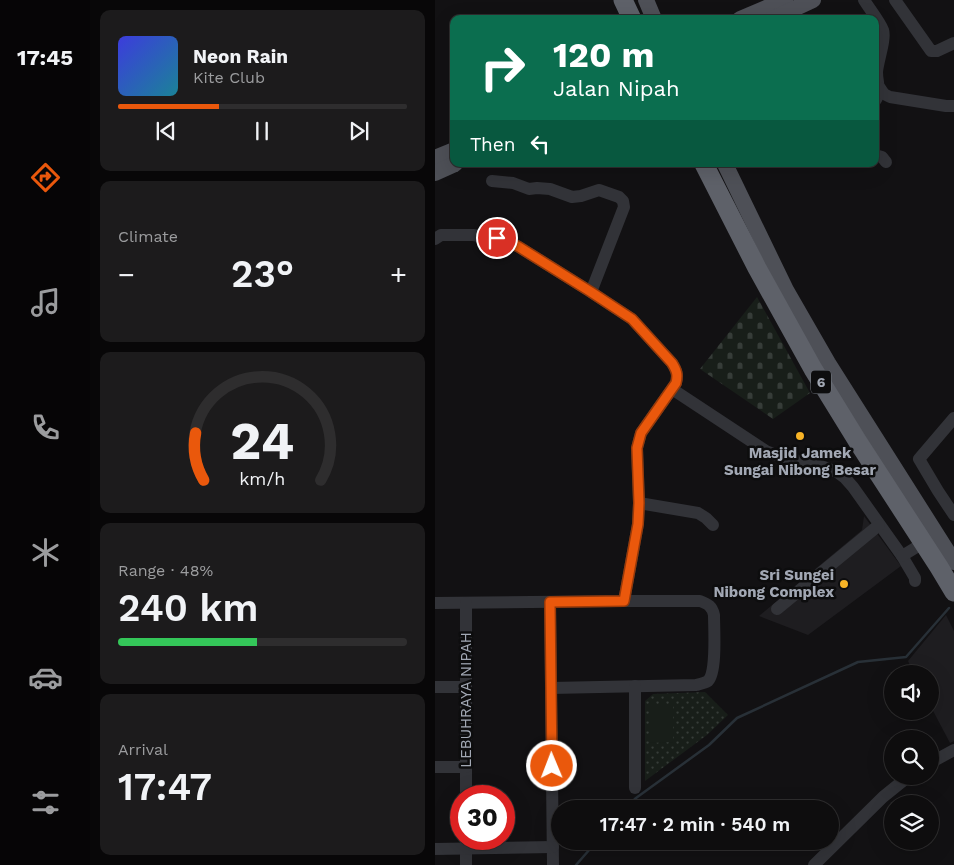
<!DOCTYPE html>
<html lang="en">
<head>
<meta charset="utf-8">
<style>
	:root { --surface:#0e0d0e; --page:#1c1b1c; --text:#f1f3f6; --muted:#9b9c9e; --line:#2e2d2e; --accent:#ea580c }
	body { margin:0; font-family:"Work Sans",sans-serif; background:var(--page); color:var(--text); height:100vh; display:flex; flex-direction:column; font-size:19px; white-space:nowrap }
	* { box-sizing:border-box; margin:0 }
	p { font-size:16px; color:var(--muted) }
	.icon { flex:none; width:28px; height:28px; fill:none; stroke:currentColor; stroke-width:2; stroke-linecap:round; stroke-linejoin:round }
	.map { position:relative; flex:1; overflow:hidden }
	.side { display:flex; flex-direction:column; gap:10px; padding:10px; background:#080708; width:345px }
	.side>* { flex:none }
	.hud { position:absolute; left:15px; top:15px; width:429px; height:152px; border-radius:10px; box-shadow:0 5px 20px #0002,0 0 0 1px var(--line); background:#0b6e4f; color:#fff; overflow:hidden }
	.buttons { position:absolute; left:449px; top:665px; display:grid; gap:10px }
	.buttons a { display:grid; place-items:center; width:55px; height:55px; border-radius:50%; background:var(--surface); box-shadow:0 5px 20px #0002,0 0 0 1px var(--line); font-size:25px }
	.speed { position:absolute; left:15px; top:785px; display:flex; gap:10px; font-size:25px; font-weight:700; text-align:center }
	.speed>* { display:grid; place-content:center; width:65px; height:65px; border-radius:50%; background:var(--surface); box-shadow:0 5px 20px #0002,0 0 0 1px var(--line); line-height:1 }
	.speed .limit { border:8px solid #d22; background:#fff; color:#111 }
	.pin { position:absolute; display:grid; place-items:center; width:42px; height:42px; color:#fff; margin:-21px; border:2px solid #fff; border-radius:50%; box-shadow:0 1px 5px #0007 }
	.me { position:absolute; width:55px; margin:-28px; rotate:359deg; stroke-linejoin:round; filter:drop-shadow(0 0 4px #0008) }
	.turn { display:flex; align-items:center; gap:18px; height:105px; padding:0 20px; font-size:22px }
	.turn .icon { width:65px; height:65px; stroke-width:2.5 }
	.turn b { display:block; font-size:35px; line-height:42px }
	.then { display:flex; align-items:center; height:48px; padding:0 20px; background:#0003; gap:10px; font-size:19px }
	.big { font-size:38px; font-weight:600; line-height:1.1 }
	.side .widget { flex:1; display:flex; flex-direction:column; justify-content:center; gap:8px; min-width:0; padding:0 18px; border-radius:10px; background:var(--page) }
	.side .dial { align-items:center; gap:0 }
	.dial svg { height:130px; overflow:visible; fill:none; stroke:var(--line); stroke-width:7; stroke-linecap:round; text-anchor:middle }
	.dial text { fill:var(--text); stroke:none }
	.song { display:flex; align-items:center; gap:15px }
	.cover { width:60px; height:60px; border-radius:8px; background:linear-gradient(135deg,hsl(240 70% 55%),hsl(190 70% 35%)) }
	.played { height:5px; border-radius:2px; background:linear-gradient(90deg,var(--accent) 35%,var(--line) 35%) }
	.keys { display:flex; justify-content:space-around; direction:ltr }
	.heat { display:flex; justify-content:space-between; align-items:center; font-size:28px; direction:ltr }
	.charge { height:8px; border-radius:4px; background:linear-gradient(90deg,#34c759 48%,var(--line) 0) }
	.trip { position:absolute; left:116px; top:800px; width:288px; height:50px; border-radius:25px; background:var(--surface); box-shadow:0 5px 20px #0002,0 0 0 1px var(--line); font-weight:600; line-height:50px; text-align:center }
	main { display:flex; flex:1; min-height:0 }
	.dock { display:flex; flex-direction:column; width:90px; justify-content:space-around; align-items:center; background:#060506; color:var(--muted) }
	.dock .icon { width:35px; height:35px }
	.dock .current { color:var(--accent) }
	.dock b { font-size:22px; color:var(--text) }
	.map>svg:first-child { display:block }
	.built { fill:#1e1d20 }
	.green { fill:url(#green-dots) }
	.cemetery { fill:url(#cemetery-stones) }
	.pitch { fill:#181e19 }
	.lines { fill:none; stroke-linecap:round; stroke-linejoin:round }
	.stream { stroke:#283037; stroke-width:2.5 }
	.minor { stroke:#323338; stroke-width:12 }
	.major { stroke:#4e5057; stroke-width:16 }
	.highway { stroke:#5e6169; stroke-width:19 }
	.route-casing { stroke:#983908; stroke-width:12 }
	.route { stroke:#ea580c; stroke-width:9 }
	.poi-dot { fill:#f7b326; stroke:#0d0d0e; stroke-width:2 }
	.labels { text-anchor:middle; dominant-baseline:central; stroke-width:5; stroke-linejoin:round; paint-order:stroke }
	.shield { fill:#0d0d0e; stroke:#757a82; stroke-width:1 }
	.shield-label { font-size:14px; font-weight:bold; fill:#a2a8b4 }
	.poi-label { font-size:15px; font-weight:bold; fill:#a2a8b4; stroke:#0d0d0e }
	.street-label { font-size:15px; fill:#a2a8b4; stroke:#0d0d0e }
</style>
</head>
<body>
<main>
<nav class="dock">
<b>17:45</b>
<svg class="icon current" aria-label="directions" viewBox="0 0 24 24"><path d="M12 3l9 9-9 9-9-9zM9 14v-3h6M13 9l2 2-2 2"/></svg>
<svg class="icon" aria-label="music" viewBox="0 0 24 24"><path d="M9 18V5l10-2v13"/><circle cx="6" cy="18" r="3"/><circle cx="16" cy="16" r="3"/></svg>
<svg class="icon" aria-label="phone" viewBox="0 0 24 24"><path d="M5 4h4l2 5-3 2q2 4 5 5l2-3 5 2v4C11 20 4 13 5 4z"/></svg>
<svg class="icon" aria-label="climate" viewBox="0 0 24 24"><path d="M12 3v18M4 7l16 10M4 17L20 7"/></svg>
<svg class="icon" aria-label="car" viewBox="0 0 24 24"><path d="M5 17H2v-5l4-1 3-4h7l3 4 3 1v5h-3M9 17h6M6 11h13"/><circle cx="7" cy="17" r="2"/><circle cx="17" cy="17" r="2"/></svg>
<svg class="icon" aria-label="filters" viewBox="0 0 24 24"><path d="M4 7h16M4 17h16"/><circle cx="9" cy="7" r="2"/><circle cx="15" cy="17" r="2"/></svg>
</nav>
<section class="side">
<div class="widget">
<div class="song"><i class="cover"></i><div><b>Neon Rain</b><p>Kite Club</p></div></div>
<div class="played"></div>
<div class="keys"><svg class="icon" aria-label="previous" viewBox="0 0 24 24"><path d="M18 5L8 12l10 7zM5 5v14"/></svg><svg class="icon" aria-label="pause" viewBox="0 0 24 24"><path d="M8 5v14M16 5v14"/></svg><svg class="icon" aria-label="next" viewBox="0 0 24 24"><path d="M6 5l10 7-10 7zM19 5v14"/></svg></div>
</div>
<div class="widget"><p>Climate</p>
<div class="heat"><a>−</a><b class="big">23°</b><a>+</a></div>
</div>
<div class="widget dial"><svg viewBox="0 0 100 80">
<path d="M14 69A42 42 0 1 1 86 69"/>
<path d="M14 69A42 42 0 0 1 9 40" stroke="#ea580c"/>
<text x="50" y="56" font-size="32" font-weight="700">24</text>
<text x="50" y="72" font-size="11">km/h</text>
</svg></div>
<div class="widget"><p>Range · 48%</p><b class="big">240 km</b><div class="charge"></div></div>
<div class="widget"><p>Arrival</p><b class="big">17:47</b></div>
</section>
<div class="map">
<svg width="519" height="865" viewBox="0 0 519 865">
	<defs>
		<pattern id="green-dots" width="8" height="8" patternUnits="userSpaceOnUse" patternTransform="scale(1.25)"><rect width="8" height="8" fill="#181e19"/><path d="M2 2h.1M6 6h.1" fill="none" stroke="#363c38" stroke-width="1.8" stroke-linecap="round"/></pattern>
		<pattern id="cemetery-stones" width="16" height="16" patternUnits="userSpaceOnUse" patternTransform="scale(1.25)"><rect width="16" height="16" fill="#181e19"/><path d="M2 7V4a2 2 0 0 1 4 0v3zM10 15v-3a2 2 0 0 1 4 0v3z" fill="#363c38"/></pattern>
	</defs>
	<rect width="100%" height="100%" fill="#121113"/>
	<g class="built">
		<path d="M 429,516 L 466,566 L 373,635 L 324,616 L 427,530 Z"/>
		<path d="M 511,615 L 519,631 L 519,741 L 515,743 L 495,705 L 495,674 L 479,674 L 473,661 Z"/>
	</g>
	<path class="green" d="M 270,692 L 293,715 L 272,735 L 210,781 L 210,701 L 218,694 Z"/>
	<path class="cemetery" d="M 322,297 L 375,393 L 338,419 L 265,369 Z"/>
	<path class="pitch" d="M 215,704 L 238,704 L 238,742 L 215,743 Z"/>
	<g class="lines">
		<g class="stream">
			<path d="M 190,809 L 201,798 L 274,745 L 302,718 L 423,662 L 471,657 L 514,608"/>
			<path d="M 141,865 L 162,841"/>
		</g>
		<g class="minor">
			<path d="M 429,0 C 434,8 445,22 448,30 C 451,39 443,60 442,72 C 442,83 447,92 440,101"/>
			<path d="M 460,0 L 496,51 L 502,51 L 519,43"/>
			<path d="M 445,88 L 449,94 L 455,97 L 511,106 L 518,106"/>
			<path d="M 440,155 L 447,157 L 451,162"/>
			<path d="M 57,181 L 78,183 L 94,189 L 102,188 L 115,189 L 137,197 L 146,196 L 164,190 L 184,197 L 188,201 L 189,207 L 156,292"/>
			<path d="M 0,239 L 6,235 L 38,235 L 71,240 L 84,247 L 156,292 L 197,319 L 237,363 C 242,371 243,375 241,383 L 206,433 L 202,448 L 204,503 L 203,524 L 189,601"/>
			<path d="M 237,389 L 331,451 L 344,456 L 389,467 L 402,472 L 410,478 L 418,487 L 467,556 L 480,578 L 480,581"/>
			<path d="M 519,418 L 484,459 L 503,491 L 519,515"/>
			<path d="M 204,503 L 263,513 L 271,518 L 278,525"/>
			<path d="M 467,556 L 485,545"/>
			<path d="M 115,602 L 118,865"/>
			<path d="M 0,603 L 189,601 L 265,601 C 273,604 277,606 279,615 C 279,629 282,672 273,681 C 270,683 265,684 261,685 L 116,688"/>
			<path d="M 31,603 L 31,796"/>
			<path d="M 342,609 L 444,525"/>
			<path d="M 0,687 L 31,687"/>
			<path d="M 495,763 L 519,750"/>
			<path d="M 0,767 L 31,767"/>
			<path d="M 200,788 L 200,686"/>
			<path d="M 31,839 L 31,865"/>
			<path d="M 0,849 L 118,847"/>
			<path d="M 379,865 L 448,797 L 474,776"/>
		</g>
		<g class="major">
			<path d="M 211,0 L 219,19"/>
			<path d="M 305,19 L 350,0"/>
			<path d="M 337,19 L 378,0"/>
			<path d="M 0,158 L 19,150"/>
			<path d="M 290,164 L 351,290 L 393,363 L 519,562"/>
			<path d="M 0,173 L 20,164"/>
		</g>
		<g class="highway">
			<path d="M 188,0 L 197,19"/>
			<path d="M 269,164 L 322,268 L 378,369 L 423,442 L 504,567 L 519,592"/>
		</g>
	</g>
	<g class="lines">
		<g class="route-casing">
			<path id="route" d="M 62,238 L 71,240 L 84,247 L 156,292 L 197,319 L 237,363 C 242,371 243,375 241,383 L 206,433 L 202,448 L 204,503 L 203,524 L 189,601 L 115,602 L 117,766"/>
		</g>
		<use href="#route" class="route"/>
	</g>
	<g class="poi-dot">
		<circle cx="365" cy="436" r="5"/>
		<circle cx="409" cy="584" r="5"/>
	</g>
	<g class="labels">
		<rect class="shield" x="376" y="370.5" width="20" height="23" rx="4"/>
		<g class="shield-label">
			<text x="386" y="382">6</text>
		</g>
		<g class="poi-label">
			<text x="365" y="453">Masjid Jamek<tspan x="365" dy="17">Sungai Nibong Besar</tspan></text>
			<text x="399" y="575" text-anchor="end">Sri Sungei<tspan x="399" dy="17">Nibong Complex</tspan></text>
		</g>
		<g class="street-label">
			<text transform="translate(31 700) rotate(-90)">LEBUHRAYA NIPAH</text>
		</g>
	</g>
</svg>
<div class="buttons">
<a><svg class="icon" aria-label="sound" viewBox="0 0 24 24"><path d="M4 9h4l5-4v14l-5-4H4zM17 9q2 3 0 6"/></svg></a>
<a><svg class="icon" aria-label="search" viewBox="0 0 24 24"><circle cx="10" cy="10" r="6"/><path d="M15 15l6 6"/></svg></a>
<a><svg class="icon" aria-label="layers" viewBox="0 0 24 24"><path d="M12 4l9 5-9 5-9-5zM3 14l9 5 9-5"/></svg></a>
</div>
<div class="speed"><div class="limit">30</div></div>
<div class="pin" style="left:62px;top:238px;background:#d93025"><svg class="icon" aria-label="arrive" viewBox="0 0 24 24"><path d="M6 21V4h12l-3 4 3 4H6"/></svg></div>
<svg class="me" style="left:117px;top:766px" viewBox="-20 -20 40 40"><circle r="17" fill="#ea580c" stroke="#fff" stroke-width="3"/><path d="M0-11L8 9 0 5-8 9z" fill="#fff"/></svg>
<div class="trip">17:47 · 2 min · 540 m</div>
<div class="hud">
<div class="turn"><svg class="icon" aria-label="right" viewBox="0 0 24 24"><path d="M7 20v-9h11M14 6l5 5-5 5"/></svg><div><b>120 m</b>Jalan Nipah</div></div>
<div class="then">Then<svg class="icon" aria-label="left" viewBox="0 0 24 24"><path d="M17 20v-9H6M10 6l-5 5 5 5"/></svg></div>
</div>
</div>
</main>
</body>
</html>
